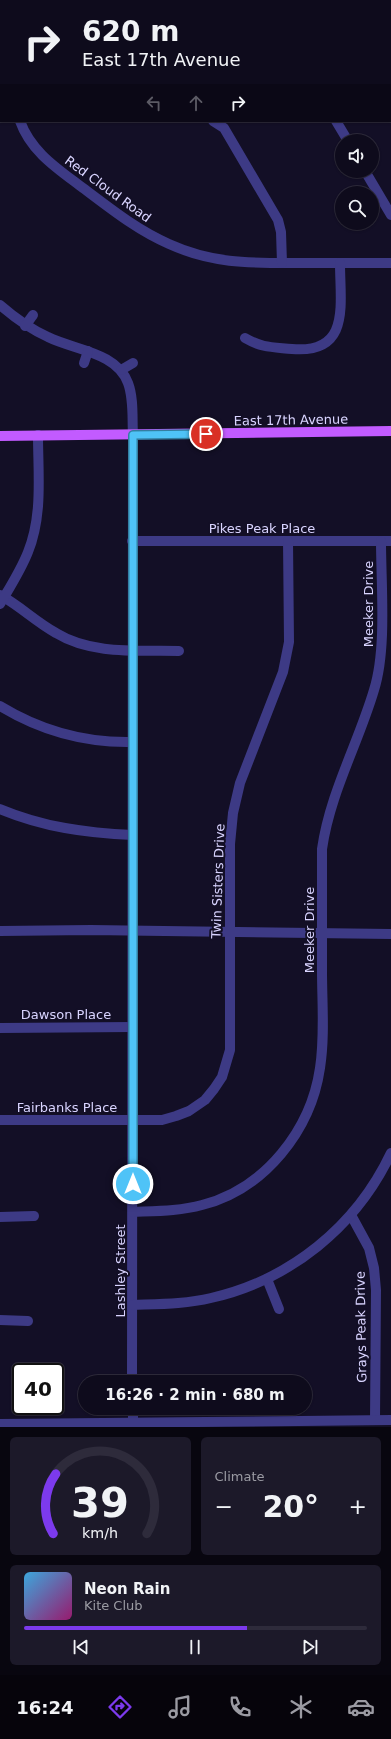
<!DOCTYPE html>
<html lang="en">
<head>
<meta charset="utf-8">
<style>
	:root { --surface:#0e0b1c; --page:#1c1929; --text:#f1f3f6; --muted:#9b9ba3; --line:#2e2b3b; --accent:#7c3aed }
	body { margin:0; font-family:"DejaVu Sans",sans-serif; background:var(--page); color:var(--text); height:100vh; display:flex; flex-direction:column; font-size:15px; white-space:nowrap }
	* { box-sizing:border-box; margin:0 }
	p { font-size:13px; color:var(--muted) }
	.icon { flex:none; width:22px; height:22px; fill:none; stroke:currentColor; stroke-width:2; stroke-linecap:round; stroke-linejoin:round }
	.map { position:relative; height:1427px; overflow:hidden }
	.details { display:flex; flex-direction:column; gap:10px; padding:10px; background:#08060f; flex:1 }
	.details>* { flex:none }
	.banner { position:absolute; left:0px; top:0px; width:391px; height:122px; box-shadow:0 1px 3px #0004,0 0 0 1px var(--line); background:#0e0b1c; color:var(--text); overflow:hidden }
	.controls { position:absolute; left:335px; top:134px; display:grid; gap:8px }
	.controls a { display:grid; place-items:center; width:44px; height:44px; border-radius:50%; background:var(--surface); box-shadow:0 1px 3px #0004,0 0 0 1px var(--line); font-size:20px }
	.speed { position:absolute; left:12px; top:1363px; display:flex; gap:8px; font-size:20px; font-weight:700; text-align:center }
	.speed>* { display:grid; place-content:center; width:52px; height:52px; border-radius:50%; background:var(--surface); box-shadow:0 1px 3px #0004,0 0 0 1px var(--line); line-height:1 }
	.speed .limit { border:2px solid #111; border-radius:6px; background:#fff; color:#111 }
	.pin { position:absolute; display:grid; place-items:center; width:34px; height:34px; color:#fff; margin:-17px; border:2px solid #fff; border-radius:50%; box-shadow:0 1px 4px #0007 }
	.me { position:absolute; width:44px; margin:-22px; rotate:0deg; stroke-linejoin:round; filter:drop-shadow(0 0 3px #0008) }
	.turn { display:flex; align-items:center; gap:14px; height:84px; padding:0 16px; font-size:18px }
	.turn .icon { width:52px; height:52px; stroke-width:2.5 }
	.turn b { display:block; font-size:28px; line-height:34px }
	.lanes { display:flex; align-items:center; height:38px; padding:0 16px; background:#0003; justify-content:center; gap:20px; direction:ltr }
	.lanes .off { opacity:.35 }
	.big { font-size:30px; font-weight:700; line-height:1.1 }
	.details .tile { flex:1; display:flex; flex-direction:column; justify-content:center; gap:6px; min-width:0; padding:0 14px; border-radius:6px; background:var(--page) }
	.details .dial { align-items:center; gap:0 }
	.dial svg { height:104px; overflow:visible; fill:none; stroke:var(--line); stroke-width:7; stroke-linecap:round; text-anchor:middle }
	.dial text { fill:var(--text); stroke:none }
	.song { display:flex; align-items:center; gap:12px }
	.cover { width:48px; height:48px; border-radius:6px; background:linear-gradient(135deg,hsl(200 70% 55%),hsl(320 70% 35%)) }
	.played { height:4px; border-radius:2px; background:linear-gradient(90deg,var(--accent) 65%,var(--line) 65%) }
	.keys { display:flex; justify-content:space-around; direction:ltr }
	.heat { display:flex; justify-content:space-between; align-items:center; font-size:22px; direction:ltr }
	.details .tiles { flex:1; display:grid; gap:10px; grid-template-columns:1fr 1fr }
	.tile:last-child { grid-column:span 2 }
	.trip { position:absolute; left:78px; top:1375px; width:234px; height:40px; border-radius:20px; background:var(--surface); box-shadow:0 1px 3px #0004,0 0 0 1px var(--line); font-weight:700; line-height:40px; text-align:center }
	.dock { display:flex; height:64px; justify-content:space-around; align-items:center; background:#06040b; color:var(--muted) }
	.dock .icon { width:28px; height:28px }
	.dock .on { color:var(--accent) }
	.dock b { font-size:18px; color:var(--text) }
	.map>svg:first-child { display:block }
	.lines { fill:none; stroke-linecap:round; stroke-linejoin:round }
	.minor { stroke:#3d3a85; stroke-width:10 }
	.major { stroke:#c25bff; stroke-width:10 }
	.route-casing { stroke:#337fa1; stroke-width:10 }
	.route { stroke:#4fc3f7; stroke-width:7 }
	.labels { text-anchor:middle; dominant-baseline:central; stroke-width:4; stroke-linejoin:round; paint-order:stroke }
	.street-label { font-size:13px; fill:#d9d4ff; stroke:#130f26 }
</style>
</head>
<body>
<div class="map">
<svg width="391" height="1427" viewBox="0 0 391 1427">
	<rect width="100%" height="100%" fill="#130f26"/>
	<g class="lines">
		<g class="minor">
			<path d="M 204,0 L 206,1"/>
			<path d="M 376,0 L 377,1"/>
			<path d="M 52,1 L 53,0"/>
			<path d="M 352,1 L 353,0"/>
			<path d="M 390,19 L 391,21"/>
			<path d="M 20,121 C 31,152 58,169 83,188 C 111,209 137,230 169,244 C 213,264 251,263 297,263 C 328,263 360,263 391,263"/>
			<path d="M 213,121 L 224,128 L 278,220 L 281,232 L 282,263"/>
			<path d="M 336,121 L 348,141"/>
			<path d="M 365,171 L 391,215"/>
			<path d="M 0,305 C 15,318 30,329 48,337 C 74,350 117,352 128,383 C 134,399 132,418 133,435 L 132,1382"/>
			<path d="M 25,326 L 33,315"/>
			<path d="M 245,338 C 262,348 272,347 292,349 C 351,354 340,305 340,263"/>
			<path d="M 84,363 L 88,351"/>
			<path d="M 121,370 L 133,363"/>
			<path d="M 132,541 L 391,541"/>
			<path d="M 0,595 C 20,606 36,622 56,633 C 92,655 138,650 179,651"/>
			<path d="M 0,604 C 10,587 21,570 28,552 C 43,515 38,474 38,435"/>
			<path d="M 0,706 C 41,731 83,743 132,742"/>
			<path d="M 0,809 C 43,827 86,833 133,835"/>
			<path d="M 0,931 L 91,930 L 391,934"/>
			<path d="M 0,1028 L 133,1027"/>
			<path d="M 0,1120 L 162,1120 L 176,1116 L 189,1111 L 205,1100 L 214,1089 L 222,1077 L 230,1050 L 230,844 L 233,813 L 240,783 L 283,672 L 289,642 L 288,541"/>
			<path d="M 133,1212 C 156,1211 180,1211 202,1205 C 265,1189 311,1130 320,1068 C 325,1036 322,1003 322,971 C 322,930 322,890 322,849 C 330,793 358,744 374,690 C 387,649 381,585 381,541"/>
			<path d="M 351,1215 L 369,1248 L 374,1268 L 376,1290 L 375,1420"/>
			<path d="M 0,1217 L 34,1216"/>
			<path d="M 267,1279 L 279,1309"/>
			<path d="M 133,1305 C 159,1304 186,1304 211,1298 C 290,1280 356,1227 391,1153"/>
			<path d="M 0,1320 L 28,1321"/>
			<path d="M 133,1408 L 133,1427"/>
			<path d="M 0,1424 L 391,1420"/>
		</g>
		<path class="major" d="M 0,436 L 391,431"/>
	</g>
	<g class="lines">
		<g class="route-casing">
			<path id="route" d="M 133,1184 L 133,435 L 206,434"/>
		</g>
		<use href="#route" class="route"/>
	</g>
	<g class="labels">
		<g class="street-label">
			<text transform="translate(108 189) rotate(36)">Red Cloud Road</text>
			<text transform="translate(291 420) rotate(-1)">East 17th Avenue</text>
			<text x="262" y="528">Pikes Peak Place</text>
			<text transform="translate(368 604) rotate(-90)">Meeker Drive</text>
			<text transform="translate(218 881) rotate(-88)">Twin Sisters Drive</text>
			<text transform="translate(309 930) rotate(-90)">Meeker Drive</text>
			<text x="66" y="1014">Dawson Place</text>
			<text x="67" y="1107">Fairbanks Place</text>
			<text transform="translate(120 1271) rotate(-90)">Lashley Street</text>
			<text transform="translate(361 1327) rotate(-91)">Grays Peak Drive</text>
		</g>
	</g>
</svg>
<div class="controls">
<a><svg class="icon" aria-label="sound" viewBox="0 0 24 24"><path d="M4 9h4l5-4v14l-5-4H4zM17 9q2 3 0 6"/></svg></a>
<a><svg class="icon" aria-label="search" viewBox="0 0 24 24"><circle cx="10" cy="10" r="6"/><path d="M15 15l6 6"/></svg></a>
</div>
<div class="speed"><div class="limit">40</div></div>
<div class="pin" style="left:206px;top:434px;background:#d93025"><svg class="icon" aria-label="arrive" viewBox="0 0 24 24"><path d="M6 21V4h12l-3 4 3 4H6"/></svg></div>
<svg class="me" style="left:133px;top:1184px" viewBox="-20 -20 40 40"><circle r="17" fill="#4fc3f7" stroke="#fff" stroke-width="3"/><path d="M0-11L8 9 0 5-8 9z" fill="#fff"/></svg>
<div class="trip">16:26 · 2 min · 680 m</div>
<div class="banner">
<div class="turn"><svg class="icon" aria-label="right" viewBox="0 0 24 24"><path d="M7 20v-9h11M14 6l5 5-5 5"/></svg><div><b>620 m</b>East 17th Avenue</div></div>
<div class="lanes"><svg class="icon off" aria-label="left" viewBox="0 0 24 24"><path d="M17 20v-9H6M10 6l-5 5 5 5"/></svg><svg class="icon off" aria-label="ahead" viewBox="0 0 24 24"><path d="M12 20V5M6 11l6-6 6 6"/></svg><svg class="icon" aria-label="right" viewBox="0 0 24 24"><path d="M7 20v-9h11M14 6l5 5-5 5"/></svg></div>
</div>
</div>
<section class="details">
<div class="tiles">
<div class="tile dial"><svg viewBox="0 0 100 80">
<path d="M14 69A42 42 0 1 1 86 69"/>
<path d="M14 69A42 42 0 0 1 16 23" stroke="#7c3aed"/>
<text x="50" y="56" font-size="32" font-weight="700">39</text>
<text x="50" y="72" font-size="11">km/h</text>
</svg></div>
<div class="tile"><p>Climate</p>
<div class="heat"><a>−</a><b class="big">20°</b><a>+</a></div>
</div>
<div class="tile">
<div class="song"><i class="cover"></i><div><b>Neon Rain</b><p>Kite Club</p></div></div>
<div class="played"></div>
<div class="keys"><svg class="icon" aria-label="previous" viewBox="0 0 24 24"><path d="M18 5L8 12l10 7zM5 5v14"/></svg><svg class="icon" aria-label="pause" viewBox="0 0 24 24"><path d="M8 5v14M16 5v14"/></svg><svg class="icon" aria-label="next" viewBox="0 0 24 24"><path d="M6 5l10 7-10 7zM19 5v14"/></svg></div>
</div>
</div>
</section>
<nav class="dock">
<b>16:24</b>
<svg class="icon on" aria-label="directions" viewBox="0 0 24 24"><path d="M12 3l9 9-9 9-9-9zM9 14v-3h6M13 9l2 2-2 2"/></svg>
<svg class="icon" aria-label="music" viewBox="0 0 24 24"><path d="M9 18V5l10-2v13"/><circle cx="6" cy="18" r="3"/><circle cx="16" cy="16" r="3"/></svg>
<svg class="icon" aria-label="phone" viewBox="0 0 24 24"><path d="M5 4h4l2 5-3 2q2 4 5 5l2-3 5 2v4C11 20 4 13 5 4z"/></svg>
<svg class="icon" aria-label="climate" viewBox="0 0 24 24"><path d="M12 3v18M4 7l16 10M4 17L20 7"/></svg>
<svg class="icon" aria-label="car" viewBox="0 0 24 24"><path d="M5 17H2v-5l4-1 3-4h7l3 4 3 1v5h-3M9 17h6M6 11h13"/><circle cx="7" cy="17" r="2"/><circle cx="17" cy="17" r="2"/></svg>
</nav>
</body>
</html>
